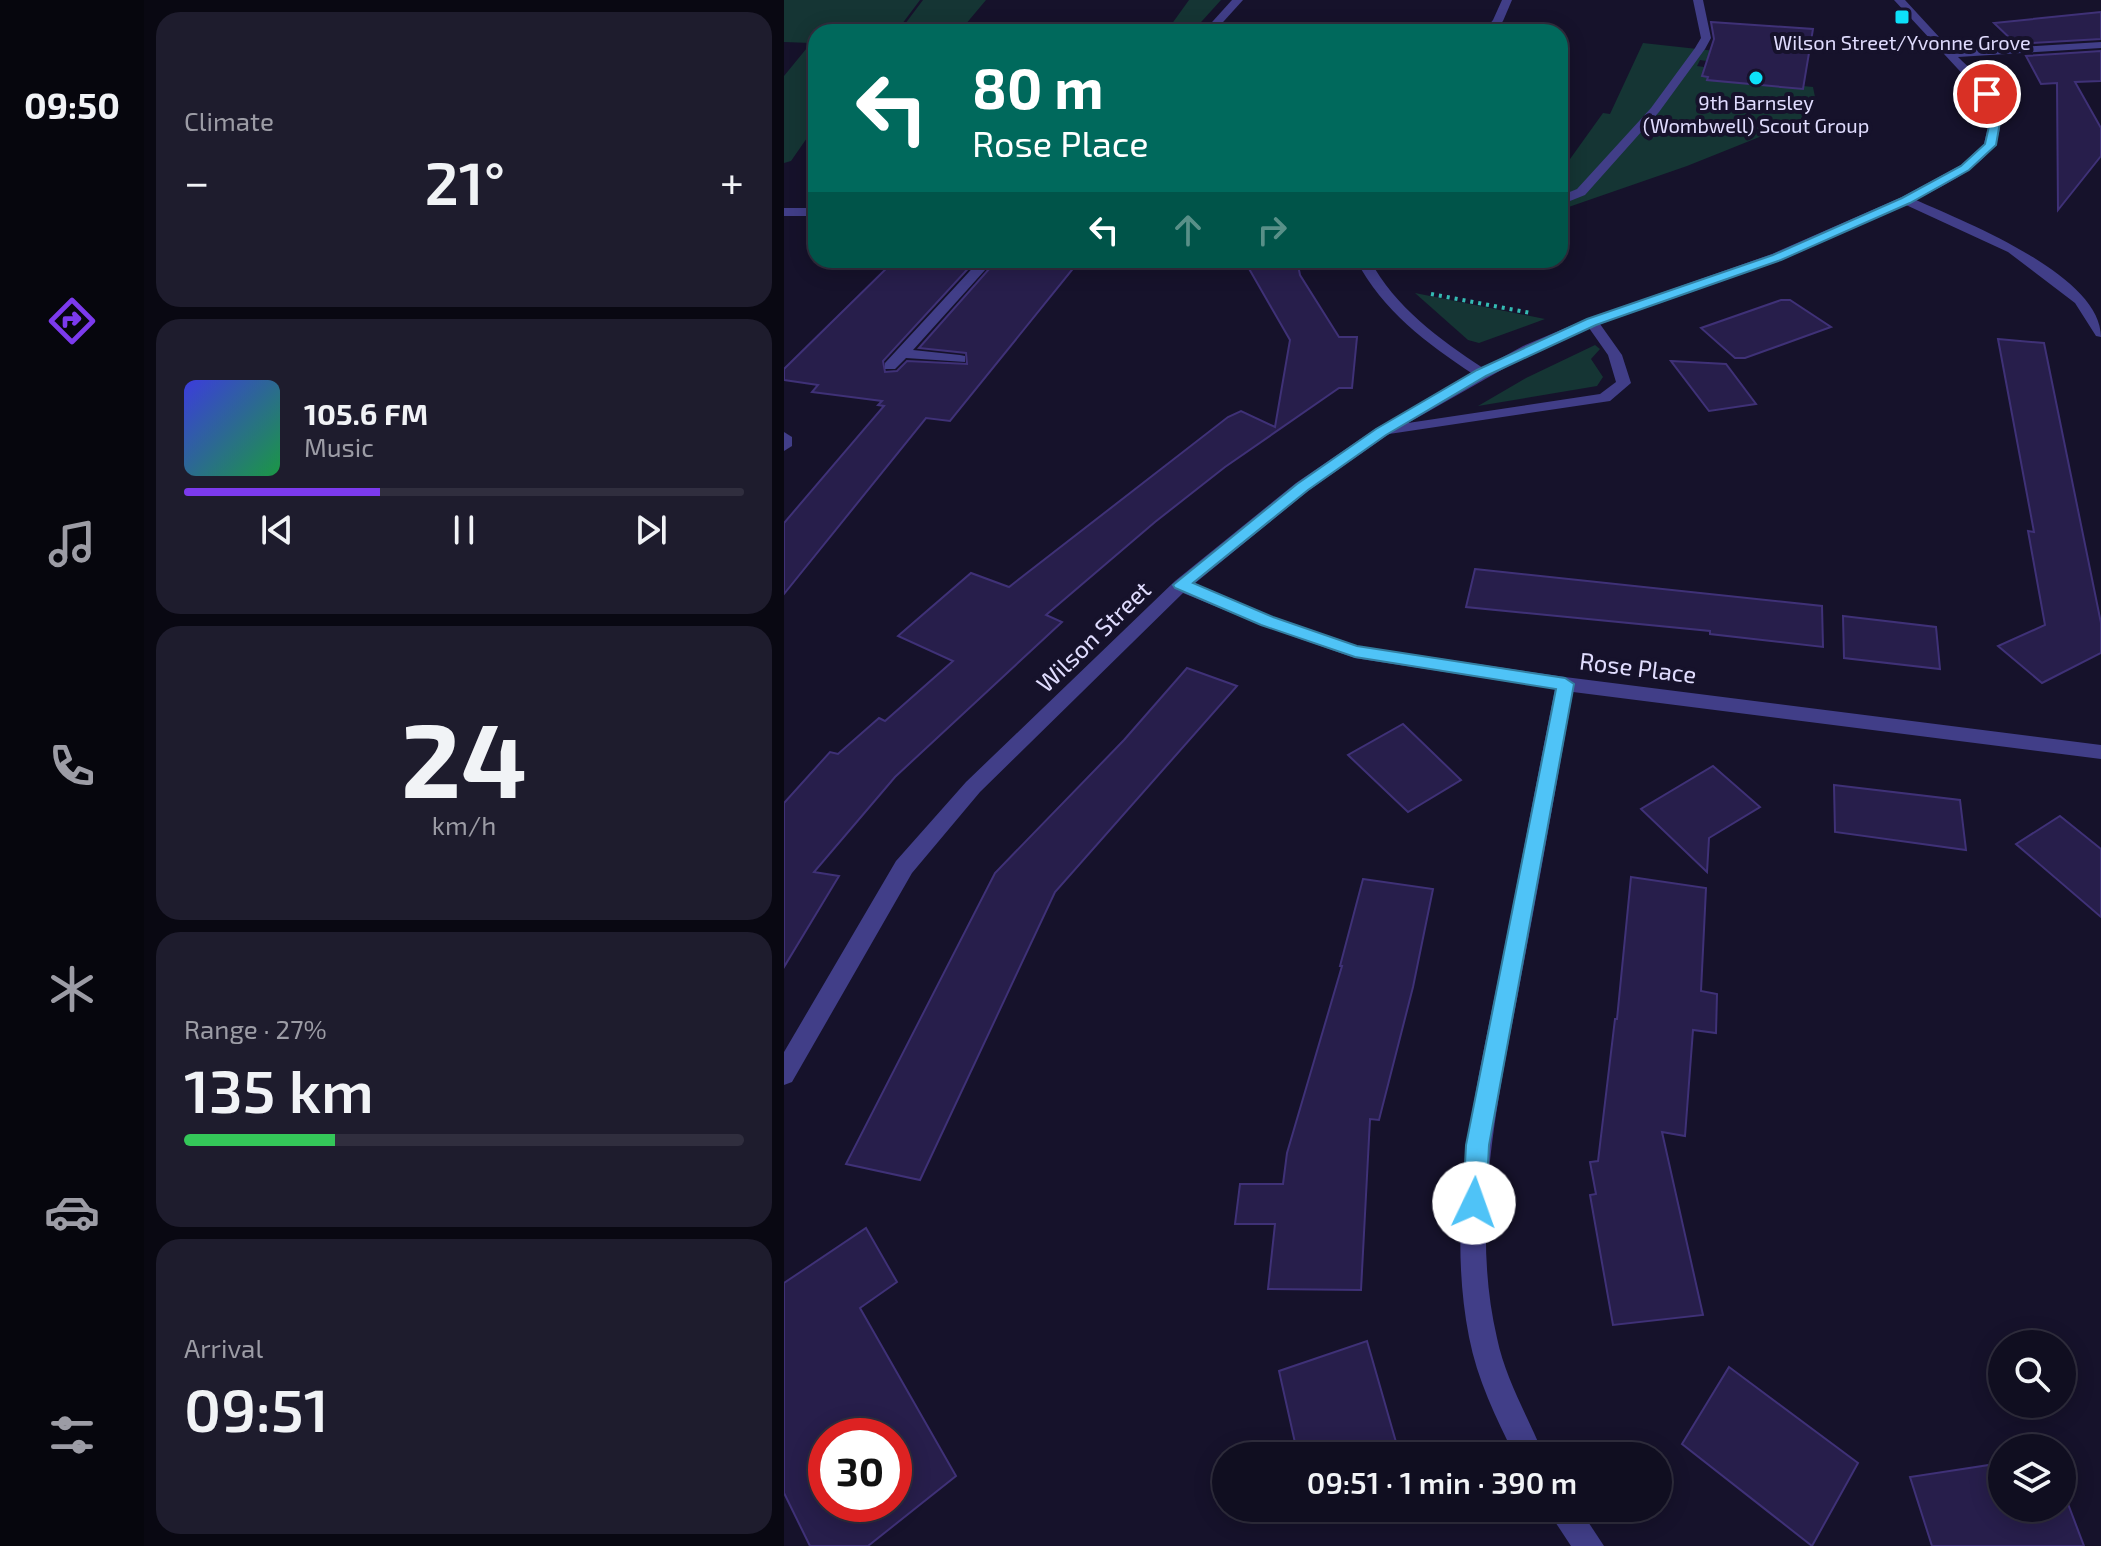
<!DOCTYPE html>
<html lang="en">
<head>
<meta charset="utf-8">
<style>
	:root { --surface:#100e20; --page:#1e1c2d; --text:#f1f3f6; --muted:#9c9ca5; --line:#302e3e; --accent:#7c3aed }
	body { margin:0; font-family:"Exo 2",sans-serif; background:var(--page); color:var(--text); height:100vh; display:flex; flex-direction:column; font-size:30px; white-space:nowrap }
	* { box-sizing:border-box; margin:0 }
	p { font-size:26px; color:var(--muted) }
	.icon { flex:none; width:44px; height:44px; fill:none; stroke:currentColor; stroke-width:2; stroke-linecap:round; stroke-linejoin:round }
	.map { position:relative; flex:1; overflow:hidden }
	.details { display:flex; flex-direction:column; gap:12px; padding:12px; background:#090812; width:640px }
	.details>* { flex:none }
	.banner { position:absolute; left:24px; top:24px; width:760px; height:244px; border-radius:24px; box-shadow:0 4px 20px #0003,0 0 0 2px var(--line); background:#00695c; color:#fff; overflow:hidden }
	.tools { position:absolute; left:1204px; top:1330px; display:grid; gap:16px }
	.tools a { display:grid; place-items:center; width:88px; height:88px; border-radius:50%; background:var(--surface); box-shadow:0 4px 20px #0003,0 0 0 2px var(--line); font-size:40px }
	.speed { position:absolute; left:24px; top:1418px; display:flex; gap:16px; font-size:40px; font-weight:700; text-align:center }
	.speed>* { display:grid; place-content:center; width:104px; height:104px; border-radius:50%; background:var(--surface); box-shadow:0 4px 20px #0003,0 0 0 2px var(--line); line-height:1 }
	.speed .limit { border:12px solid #d22; background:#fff; color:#111 }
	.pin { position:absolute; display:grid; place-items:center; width:68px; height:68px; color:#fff; margin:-34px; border:4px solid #fff; border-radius:50%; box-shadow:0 2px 8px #0007 }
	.me { position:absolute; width:88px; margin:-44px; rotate:3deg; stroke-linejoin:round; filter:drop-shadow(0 0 6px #0008) }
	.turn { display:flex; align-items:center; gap:28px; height:168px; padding:0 32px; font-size:36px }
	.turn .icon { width:104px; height:104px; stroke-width:2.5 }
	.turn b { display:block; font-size:56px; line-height:68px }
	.lanes { display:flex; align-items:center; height:76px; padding:0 32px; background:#0003; justify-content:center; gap:40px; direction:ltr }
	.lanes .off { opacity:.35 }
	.big { font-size:60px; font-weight:600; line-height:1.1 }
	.details .tile { flex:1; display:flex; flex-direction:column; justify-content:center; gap:12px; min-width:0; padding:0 28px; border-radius:24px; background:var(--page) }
	.details .dial { align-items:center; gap:0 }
	.dial b { font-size:104px; line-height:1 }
	.song { display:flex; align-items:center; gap:24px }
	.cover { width:96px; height:96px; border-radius:12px; background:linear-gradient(135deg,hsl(240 70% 55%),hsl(140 70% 35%)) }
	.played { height:8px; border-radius:4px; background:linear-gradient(90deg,var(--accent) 35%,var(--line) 35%) }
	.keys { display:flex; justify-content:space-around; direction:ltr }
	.heat { display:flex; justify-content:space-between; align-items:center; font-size:44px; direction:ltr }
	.charge { height:12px; border-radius:6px; background:linear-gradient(90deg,#34c759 27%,var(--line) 0) }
	.trip { position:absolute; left:428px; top:1442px; width:460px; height:80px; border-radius:40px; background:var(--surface); box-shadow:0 4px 20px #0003,0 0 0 2px var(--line); font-weight:600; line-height:80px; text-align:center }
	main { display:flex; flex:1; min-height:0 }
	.tabs { display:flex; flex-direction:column; width:144px; justify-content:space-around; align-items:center; background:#06060d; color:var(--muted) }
	.tabs .icon { width:56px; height:56px }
	.tabs .current { color:var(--accent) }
	.tabs b { font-size:36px; color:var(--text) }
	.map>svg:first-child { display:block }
	.green { fill:#153534 }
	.building { fill:#271e4b; stroke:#3f3177; stroke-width:2; fill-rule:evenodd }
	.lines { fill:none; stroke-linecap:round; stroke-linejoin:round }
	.path { stroke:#34bbb3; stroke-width:4; stroke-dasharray:3 5; stroke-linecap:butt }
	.minor { fill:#413e88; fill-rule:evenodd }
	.route { fill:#4fc3f7; stroke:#337fa1; stroke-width:2 }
	.poi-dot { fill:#0de0f9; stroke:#16122b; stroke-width:3 }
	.labels { text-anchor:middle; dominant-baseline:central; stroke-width:8; stroke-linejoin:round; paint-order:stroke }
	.far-poi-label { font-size:20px; fill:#e0dcfe; stroke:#16122b }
	.street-label { font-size:24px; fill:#e0dcfe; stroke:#16122b }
</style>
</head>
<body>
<main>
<nav class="tabs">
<b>09:50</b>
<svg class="icon current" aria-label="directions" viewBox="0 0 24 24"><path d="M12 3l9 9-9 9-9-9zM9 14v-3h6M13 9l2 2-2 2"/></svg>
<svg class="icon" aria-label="music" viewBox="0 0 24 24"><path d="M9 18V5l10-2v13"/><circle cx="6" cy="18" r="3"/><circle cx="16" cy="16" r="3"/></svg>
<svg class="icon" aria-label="phone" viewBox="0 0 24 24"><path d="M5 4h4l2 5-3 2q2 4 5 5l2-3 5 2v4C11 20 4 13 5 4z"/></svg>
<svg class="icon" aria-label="climate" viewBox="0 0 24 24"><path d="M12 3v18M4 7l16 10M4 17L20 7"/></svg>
<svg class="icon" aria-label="car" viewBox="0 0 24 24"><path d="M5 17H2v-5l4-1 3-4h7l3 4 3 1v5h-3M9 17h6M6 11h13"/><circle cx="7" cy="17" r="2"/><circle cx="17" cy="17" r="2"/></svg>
<svg class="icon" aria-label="filters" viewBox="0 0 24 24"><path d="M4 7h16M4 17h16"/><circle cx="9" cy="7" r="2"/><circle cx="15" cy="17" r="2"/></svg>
</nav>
<section class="details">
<div class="tile"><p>Climate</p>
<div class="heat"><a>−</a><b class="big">21°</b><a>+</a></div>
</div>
<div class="tile">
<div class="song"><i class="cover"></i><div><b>105.6 FM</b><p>Music</p></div></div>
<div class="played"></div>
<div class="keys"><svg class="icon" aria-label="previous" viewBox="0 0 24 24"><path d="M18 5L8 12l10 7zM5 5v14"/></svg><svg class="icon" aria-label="pause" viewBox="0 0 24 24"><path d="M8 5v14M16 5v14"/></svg><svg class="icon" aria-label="next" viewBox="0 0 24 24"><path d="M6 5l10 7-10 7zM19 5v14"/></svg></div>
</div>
<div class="tile dial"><b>24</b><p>km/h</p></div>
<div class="tile"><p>Range · 27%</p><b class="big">135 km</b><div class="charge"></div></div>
<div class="tile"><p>Arrival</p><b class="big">09:51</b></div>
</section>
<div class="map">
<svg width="1317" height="1546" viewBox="0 0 1317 1546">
	<rect width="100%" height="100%" fill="#16122b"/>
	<g class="green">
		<path d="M 0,0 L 136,0 L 112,32 L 32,32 L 32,125 L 7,161 L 0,163 L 0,76 L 27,43 L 0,42 Z"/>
		<path d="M 139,0 L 202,0 L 181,25 L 193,26 L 189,32 L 115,32 Z"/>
		<path d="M 405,0 L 437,0 L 408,32 L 382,32 Z"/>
		<path d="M 859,43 L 986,57 L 1011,57 L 1023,70 L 1021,76 L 916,60 L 913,66 L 920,67 L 918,76 L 1029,87 L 1031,97 L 1017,113 L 1025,117 L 903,166 L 776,210 L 776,173 L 819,113 L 826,114 Z"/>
		<path d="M 631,293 L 761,319 L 695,343 L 684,340 Z"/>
		<path d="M 811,345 L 816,349 L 807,359 L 819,377 L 813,386 L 694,406 L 742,378 Z"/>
	</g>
	<g class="building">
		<path d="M 1317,12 L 1317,39 L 1232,44 L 1210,23 Z"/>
		<path d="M 927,22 L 1029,29 L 1019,89 L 923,80 L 924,77 L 918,76 L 930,39 Z"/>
		<path d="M 1317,51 L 1317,81 L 1291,82 L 1317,128 L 1317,156 L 1274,210 L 1273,83 L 1257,84 L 1242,56 Z"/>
		<path d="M 111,260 L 192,260 L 99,361 L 101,372 L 113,371 L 123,361 L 183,364 L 182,353 L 135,348 L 213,260 L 296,260 L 166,421 L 142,418 L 0,594 L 0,523 L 100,406 L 94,405 L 98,401 L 28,392 L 34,385 L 0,380 L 0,369 Z"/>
		<path d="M 460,260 L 513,260 L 516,275 L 555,337 L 573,337 L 568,388 L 555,388 L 441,467 L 371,522 L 262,615 L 278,622 L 111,777 L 30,872 L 55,876 L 0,967 L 0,803 L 46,752 L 54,754 L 95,718 L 101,721 L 169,661 L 114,636 L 187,573 L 225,587 L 444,417 L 457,411 L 491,427 L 506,340 Z"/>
		<path d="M 997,300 L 1006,300 L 1047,327 L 961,358 L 951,358 L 917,328 Z"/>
		<path d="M 1214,339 L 1260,343 L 1317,623 L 1317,653 L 1258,683 L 1214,646 L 1261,625 L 1244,531 L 1250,532 Z"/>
		<path d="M 887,361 L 942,364 L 972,404 L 925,411 Z"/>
		<path d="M 691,569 L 1038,606 L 1039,647 L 926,634 L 926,631 L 682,607 Z"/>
		<path d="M 1059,616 L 1152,627 L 1156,669 L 1060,658 Z"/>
		<path d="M 403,668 L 453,686 L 271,892 L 136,1180 L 62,1164 L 211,873 L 340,740 Z"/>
		<path d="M 619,724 L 677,780 L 624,812 L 564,755 Z"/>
		<path d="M 929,766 L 976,807 L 925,838 L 923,872 L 857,809 Z"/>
		<path d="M 1050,785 L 1176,800 L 1182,850 L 1051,832 Z"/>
		<path d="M 1276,816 L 1317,849 L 1317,917 L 1232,844 Z"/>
		<path d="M 847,877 L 922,888 L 917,991 L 933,994 L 932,1033 L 909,1030 L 901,1136 L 878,1132 L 919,1315 L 829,1325 L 806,1195 L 812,1194 L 806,1162 L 814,1161 L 831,1019 L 833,1019 Z"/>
		<path d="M 579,879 L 649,889 L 629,987 L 595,1120 L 586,1119 L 577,1290 L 484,1289 L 491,1224 L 451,1224 L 456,1184 L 499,1184 L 503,1153 L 558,966 L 556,966 Z"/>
		<path d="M 82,1228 L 113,1282 L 76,1308 L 172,1476 L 84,1546 L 26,1546 L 0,1493 L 0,1283 ZM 42,1436 L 110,1436 L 110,1504 L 42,1504 Z"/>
		<path d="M 583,1341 L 616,1456 L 514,1456 L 495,1371 Z"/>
		<path d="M 945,1367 L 1074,1463 L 1028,1546 L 898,1444 Z"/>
		<path d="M 1218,1463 L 1218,1508 L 1278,1508 L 1278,1488 L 1300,1546 L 1148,1546 L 1126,1477 Z"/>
	</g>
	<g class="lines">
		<path class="path" d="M 647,294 L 747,313"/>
		<g class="minor">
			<path d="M 448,0 L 459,0 L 430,32 L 419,32 Z"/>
			<path d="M 718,0 L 728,0 L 719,21 L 710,32 L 699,32 L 709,20 Z"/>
			<path d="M 909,0 L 919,0 L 927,38 L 921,49 L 875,112 L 801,195 L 776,205 L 776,196 L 793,189 L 867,108 L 911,48 L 917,38 Z"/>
			<path d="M 1110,0 L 1121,0 L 1168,51 L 1317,42 L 1317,48 L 1174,57 C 1185,68 1201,80 1208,94 C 1240,151 1172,178 1132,200 C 1181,222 1317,275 1317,337 L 1312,336 L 1291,303 L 1224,252 L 1122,205 L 998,260 L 816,324 L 838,355 L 847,383 L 826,401 L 605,434 L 524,491 L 410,584 L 489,617 L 573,646 L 781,677 L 1317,745 L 1317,759 L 789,692 C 772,785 756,879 738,972 C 716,1091 685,1218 713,1338 C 722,1381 744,1416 760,1456 L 731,1456 C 712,1418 693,1379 685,1337 C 661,1214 692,1090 716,970 C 735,876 752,783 771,689 L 571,658 L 477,625 L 399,593 L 196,792 L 128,873 L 8,1082 L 0,1085 L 0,1052 L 112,861 L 182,782 L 391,581 L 512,483 L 591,429 L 689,374 C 642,343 599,311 572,260 L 586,260 C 611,307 655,339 699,368 L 739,346 L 803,319 L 988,254 L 1118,197 L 1177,165 L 1200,144 L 1205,122 L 1198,95 ZM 805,328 L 824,355 L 832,382 L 816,394 L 624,423 L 749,352 Z"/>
			<rect x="0" y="208" width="32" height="8"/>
			<path d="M 196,260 L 210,260 L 129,350 L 176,355 L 181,356 L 181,362 L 122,358 L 111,369 L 101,369 L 101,363 Z"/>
			<path d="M 0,432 L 8,437 L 8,446 L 0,451 Z"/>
			<path d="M 762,1508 L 795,1508 L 820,1546 L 787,1546 Z"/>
		</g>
	</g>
	<path class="route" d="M 1203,91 L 1208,94 L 1216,122 L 1212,145 L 1185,170 L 1126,203 L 997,260 L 812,325 L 702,376 L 602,435 L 524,490 L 409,583 L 489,617 L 573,646 L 781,678 L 790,684 L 705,1145 L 702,1203 L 698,1211 L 690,1214 L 682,1211 L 679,1203 L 682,1145 L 772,689 L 571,657 L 477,625 L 391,588 L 389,585 L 513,484 L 592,429 L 693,370 L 803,319 L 989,255 L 1118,198 L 1177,166 L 1201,144 L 1206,122 L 1198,94 Z"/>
	<g class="poi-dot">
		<rect x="1110" y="9" width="16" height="16" rx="4"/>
		<circle cx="972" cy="78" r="8"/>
	</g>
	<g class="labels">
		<g class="far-poi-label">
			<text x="1118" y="42">Wilson Street/Yvonne Grove</text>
			<text x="972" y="102">9th Barnsley<tspan x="972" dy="23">(Wombwell) Scout Group</tspan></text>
		</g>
		<g class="street-label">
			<text transform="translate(309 636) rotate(-44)">Wilson Street</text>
			<text transform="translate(854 667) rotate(7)">Rose Place</text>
		</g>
	</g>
</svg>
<div class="tools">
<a><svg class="icon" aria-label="search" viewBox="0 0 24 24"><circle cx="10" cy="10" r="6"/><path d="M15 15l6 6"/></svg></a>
<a><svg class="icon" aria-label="layers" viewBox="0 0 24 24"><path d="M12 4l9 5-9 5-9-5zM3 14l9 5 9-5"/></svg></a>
</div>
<div class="speed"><div class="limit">30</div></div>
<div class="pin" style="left:1203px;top:94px;background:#d93025"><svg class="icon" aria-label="arrive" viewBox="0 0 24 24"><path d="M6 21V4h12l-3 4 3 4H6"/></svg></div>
<svg class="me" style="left:690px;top:1203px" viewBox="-20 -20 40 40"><circle r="19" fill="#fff"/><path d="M0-13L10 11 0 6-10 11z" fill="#4fc3f7"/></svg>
<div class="trip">09:51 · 1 min · 390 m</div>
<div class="banner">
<div class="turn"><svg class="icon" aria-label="left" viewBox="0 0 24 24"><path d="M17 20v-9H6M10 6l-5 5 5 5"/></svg><div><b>80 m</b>Rose Place</div></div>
<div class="lanes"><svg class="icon" aria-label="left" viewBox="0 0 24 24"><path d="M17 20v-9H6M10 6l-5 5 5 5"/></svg><svg class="icon off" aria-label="ahead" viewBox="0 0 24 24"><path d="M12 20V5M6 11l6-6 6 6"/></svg><svg class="icon off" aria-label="right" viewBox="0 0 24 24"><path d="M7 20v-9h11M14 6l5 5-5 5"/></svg></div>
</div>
</div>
</main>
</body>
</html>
